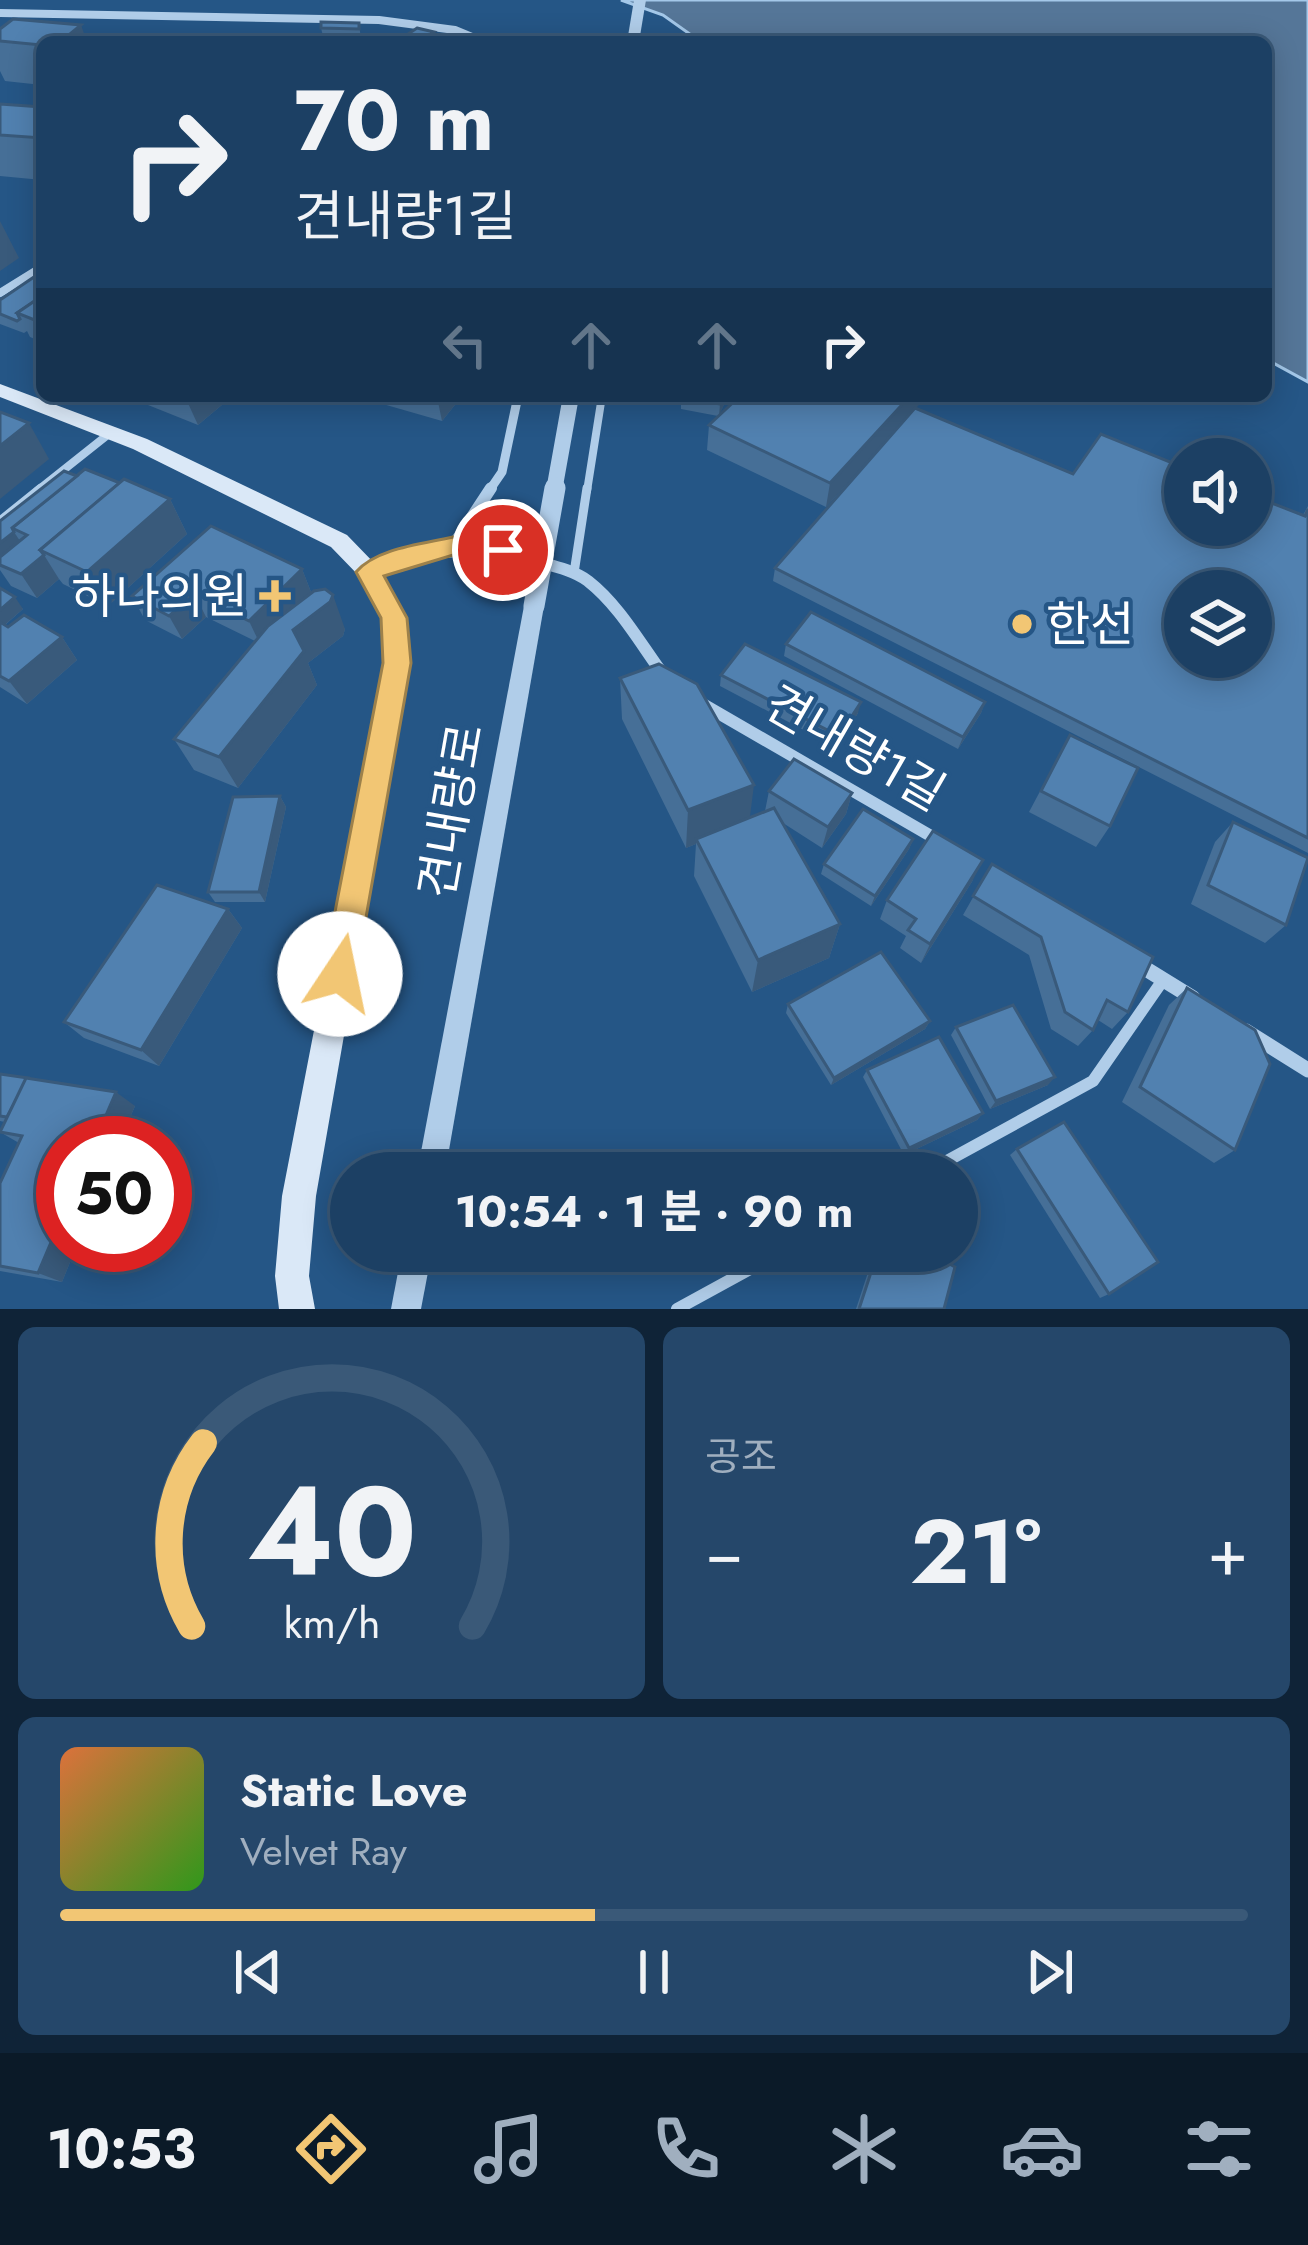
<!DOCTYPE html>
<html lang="ko">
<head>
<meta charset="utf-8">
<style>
	:root { --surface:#1c4064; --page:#25476a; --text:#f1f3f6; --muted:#a0afbf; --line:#3a5978; --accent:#f2c674 }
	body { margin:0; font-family:Jost,"Noto Sans KR",sans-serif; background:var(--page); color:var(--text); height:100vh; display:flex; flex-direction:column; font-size:45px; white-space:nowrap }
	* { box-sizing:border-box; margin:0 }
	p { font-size:39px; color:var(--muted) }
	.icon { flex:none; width:66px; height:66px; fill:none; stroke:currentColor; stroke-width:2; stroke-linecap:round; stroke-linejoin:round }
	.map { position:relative; height:1309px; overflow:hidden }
	.side { display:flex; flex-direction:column; gap:18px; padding:18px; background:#0f2337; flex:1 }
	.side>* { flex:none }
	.top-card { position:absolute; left:36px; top:36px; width:1236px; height:366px; border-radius:18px; box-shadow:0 6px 30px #0003,0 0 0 3px var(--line); background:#1c4064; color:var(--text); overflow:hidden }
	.fabs { position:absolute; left:1164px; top:438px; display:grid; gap:24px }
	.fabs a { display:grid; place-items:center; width:108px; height:108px; border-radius:50%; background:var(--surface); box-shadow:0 6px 30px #0003,0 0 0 3px var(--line); font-size:60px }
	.speed { position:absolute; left:36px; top:1116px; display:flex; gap:24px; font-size:60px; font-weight:700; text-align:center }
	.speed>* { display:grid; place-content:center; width:156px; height:156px; border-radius:50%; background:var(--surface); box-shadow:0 6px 30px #0003,0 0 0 3px var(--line); line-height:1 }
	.speed .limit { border:18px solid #d22; background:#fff; color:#111 }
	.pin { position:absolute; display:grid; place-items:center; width:102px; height:102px; color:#fff; margin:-51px; border:6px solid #fff; border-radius:50%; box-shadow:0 3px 12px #0007 }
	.me { position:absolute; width:132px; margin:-66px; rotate:11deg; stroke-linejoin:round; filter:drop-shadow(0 0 9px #0008) }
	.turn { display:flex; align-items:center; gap:42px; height:252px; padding:0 60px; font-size:54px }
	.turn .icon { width:156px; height:156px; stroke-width:2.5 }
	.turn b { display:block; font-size:84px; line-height:102px }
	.lanes { display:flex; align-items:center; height:114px; padding:0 60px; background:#0003; justify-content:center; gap:60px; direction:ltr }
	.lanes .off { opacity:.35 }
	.big { font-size:90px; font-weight:700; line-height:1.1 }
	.side .card { flex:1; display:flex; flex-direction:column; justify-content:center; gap:18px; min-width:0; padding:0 42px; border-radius:18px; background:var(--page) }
	.side .dial { align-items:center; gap:0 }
	.dial svg { height:312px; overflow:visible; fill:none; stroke:var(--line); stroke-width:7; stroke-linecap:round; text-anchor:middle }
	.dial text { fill:var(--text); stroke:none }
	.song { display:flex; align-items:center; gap:36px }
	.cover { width:144px; height:144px; border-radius:18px; background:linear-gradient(135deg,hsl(20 70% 55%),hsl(110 70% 35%)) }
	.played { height:12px; border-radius:6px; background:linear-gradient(90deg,var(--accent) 45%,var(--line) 45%) }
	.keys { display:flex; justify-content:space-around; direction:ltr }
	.heat { display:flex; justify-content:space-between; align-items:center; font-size:66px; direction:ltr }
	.side .tiles { flex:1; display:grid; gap:18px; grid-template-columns:1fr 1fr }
	.card:last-child { grid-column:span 2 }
	.trip { position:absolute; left:330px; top:1152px; width:648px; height:120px; border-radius:60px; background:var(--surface); box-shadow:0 6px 30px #0003,0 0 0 3px var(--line); font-weight:700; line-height:120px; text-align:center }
	.tabs { display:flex; height:192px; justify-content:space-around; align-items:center; background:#0b1a28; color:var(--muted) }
	.tabs .icon { width:84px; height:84px }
	.tabs .on { color:var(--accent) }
	.tabs b { font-size:54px; color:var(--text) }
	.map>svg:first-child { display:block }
	.water { fill:#557698; stroke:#a4c8e9; stroke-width:3 }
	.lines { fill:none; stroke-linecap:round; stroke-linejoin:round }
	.service-far2 { stroke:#b0cde9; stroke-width:8 }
	.service-far1 { stroke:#b0cde9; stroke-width:9 }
	.service { stroke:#b0cde9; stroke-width:12 }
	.minor-far3 { stroke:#b0cde9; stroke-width:8 }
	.minor-far2 { stroke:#b0cde9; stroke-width:9 }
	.minor-far1 { stroke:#b0cde9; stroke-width:12 }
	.minor { stroke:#b0cde9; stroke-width:15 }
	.tertiary { fill:#b0cde9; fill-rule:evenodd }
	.secondary { fill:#dae8f7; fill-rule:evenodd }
	.tertiary-bridge-far1 { stroke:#b0cde9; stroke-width:16 }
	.tertiary-bridge { stroke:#b0cde9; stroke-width:21 }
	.wall { fill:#466f97 }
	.shaded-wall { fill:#395a7b }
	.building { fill:#5181b0; stroke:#395a7b; stroke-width:3; fill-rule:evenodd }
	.route { fill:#f2c674; stroke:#9d814b; stroke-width:3 }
	.poi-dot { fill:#f2c674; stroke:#255686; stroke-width:4.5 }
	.labels { text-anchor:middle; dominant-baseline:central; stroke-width:9; stroke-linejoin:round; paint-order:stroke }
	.poi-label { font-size:48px; fill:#fff; stroke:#255686; text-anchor:end }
	.street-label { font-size:48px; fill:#fff; stroke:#255686 }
</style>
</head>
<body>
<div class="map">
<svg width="1308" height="1309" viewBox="0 0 1308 1309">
	<rect width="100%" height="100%" fill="#255686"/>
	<path class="water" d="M 621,0 L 1308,0 L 1308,382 L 1266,359 L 1266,42 L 701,42 L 663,15 Z"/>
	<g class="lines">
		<g class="service-far2">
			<path d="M 0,293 L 42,267"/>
			<path d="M 37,491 L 110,433"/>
			<path d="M 587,491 L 602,396"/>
		</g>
		<g class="service-far1">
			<path d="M 0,521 L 41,488"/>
			<path d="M 574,573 L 587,488"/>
		</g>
		<g class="service">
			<path d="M 925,1173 L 1093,1081 L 1163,980"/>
			<path d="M 677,1309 L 783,1251"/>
		</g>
		<path class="minor-far3" d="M 0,13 L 379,20 L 455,30 L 484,42"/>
		<path class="minor-far2" d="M 489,491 L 502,472 L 518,396"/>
		<g class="minor-far1">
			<path d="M 453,546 L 491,488"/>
			<path d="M 369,572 C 425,549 476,544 535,561 C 553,566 573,570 588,581 C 620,606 641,645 665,677"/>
			<path d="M 701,703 L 943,843"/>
		</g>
		<g class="minor">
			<path d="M 1133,961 L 1193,998"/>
			<path d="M 1246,1031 L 1308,1070"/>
		</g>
		<g class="tertiary">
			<path d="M 634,0 L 646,0 L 639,42 L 627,42 Z"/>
			<path d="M 534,598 L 544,606 L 445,1173 L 417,1173 L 524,606 Z"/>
			<path d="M 402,1251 L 432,1251 L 421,1309 L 391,1309 Z"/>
		</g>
		<path class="secondary" d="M 0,384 L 147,439 L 347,535 L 377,566 L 406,618 L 409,663 L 316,1196 L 309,1276 L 315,1309 L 279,1309 L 275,1276 L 282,1196 L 385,663 L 382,618 L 361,578 L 331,547 L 133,449 L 0,397 Z"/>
		<path class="tertiary-bridge-far1" d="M 554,491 L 571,396"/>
		<path class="tertiary-bridge" d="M 534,606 L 555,488"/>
	</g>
	<g class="wall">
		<path d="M 359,23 L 361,40 L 324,40 L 321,28 Z"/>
		<path d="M 0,29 L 87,42 L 42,42 L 42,85 L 5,81 L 0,71 Z"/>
		<path d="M 408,34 L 436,42 L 410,42 Z"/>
		<path d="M 0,104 L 42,107 L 42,180 L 0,176 Z"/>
		<path d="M 42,280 L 42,342 L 30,337 L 27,331 L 24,333 L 0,324 L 0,300 Z"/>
		<path d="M 136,396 L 220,396 L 223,404 L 198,425 L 138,401 Z"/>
		<path d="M 355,396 L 462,396 L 442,421 Z"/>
		<path d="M 681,396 L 728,396 L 719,415 L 916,408 L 1073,474 L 1303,515 L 1308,506 L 1308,853 L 773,581 L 775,568 L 879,449 L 826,507 L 707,450 L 709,425 L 718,416 L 681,409 Z"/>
		<path d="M 120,483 L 170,499 L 187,534 L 108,606 L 63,584 L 59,579 L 37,598 L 11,586 L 0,570 L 0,521 Z"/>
		<path d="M 302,569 L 311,592 L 345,629 L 343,636 L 308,663 L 317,685 L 238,788 L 194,770 L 174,739 L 255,641 L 206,617 L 182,639 L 145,620 L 132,596 Z"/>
		<path d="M 0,588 L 23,609 L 5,625 L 62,637 L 77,660 L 27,704 L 0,687 Z"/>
		<path d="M 786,644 L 985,702 L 981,713 L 958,749 L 784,656 Z"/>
		<path d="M 721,675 L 858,713 L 836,747 L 720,686 Z"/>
		<path d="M 620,678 L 750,817 L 765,811 L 769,791 L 852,793 L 846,814 L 822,848 L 783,823 L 840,924 L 829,958 L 752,992 L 694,876 L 696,844 L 686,848 L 622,719 Z"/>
		<path d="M 1070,735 L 1110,826 L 1096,847 L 1029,812 Z"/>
		<path d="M 280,796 L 286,807 L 265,902 L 215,902 L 208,892 Z"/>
		<path d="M 1233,822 L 1286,925 L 1265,943 L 1191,904 L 1215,842 Z"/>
		<path d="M 913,839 L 909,849 L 871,906 L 821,874 L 824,864 Z"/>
		<path d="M 992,864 L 1128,1012 L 1112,1029 L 1098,1020 L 1093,1030 L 1078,1046 L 1051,1029 L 1029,955 L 963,915 Z"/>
		<path d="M 973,880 L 921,963 L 900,948 L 906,936 L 880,919 L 887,900 Z"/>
		<path d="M 228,909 L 242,928 L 159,1066 L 84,1038 L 64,1022 Z"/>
		<path d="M 1187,988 L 1235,1150 L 1214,1163 L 1122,1102 L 1169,1005 Z"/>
		<path d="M 788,1004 L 930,1021 L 925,1029 L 831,1085 L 786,1013 Z"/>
		<path d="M 956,1027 L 1048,1085 L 990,1109 L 951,1035 Z"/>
		<path d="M 867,1070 L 983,1113 L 977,1120 L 904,1155 L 863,1077 Z"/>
		<path d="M 0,1074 L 135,1106 L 119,1143 L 63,1143 L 63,1245 L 77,1245 L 62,1282 L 0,1271 L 0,1183 L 19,1143 L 0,1132 L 5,1122 L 0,1121 Z"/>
		<path d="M 1017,1149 L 1109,1294 L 1100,1298 L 1010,1155 Z"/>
		<path d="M 875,1251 L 925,1251 L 944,1309 L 856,1309 Z"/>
	</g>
	<g class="shaded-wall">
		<path d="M 81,25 L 87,42 L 65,42 L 64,39 Z"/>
		<path d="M 434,32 L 436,42 L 426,42 L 425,38 Z"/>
		<path d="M 0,221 L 19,258 L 0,271 Z"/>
		<path d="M 193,396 L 220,396 L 223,404 L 198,425 L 187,401 Z"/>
		<path d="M 437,396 L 462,396 L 442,421 L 437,397 Z"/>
		<path d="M 723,396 L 728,396 L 719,416 L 720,404 Z"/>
		<path d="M 910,396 L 927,396 L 826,507 L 830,483 Z"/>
		<path d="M 29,423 L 49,459 L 0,499 L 0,446 Z"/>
		<path d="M 170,499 L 187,534 L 108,606 L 87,572 Z"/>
		<path d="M 14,532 L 22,544 L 0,562 L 0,543 Z"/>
		<path d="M 44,555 L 59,579 L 37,598 L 21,574 Z"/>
		<path d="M 302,569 L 311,592 L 260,644 L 249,621 Z"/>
		<path d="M 194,593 L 206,617 L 182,639 L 169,616 Z"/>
		<path d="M 333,595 L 345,629 L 343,636 L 308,663 L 317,685 L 238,788 L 219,757 L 293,630 Z"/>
		<path d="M 15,597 L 23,609 L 0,629 L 0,610 Z"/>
		<path d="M 62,637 L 77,660 L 27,704 L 9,681 Z"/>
		<path d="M 861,702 L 858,713 L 836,747 L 839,736 Z"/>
		<path d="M 985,702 L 981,713 L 958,749 L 963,737 Z"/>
		<path d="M 754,785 L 749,824 L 696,839 L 696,844 L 686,848 L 688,810 Z"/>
		<path d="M 852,793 L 846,814 L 822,848 L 828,827 Z"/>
		<path d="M 280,796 L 286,807 L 265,902 L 259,892 Z"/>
		<path d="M 913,839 L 909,849 L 871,906 L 875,896 Z"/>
		<path d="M 983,860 L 973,880 L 921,963 L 930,944 Z"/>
		<path d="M 228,909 L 242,928 L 159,1066 L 141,1050 Z"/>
		<path d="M 840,924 L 829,958 L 752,992 L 758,960 Z"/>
		<path d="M 930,1021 L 925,1029 L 831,1085 L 834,1078 Z"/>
		<path d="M 1055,1077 L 1048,1085 L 990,1109 L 996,1101 Z"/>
		<path d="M 116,1092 L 135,1106 L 119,1143 L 94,1143 Z"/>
		<path d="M 983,1113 L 977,1120 L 904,1155 L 909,1148 Z"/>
		<path d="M 63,1214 L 63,1245 L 77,1245 L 62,1282 L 38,1273 Z"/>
	</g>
	<g class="building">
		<path d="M 13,19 L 81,25 L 64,39 L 51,37 L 42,42 L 41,45 L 0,41 L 0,29 Z"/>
		<path d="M 321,22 L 359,23 L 359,29 L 321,28 Z"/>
		<path d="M 417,28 L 434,32 L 425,38 L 408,34 Z"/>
		<path d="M 0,104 L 42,107 L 42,138 L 0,135 Z"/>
		<path d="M 34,277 L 42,280 L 42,296 L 17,313 L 20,319 L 17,321 L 0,314 L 0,300 Z"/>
		<path d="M 42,296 L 42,323 L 17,313 Z"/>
		<path d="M 681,396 L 723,396 L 720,404 Z"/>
		<path d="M 740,396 L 910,396 L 830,483 L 709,425 Z"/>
		<path d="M 915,408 L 1073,474 L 1101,434 L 1185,468 L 1185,525 L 1251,525 L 1251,495 L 1305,516 L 1308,509 L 1308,838 L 775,568 ZM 1185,591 L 1251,591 L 1251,657 L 1185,657 Z"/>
		<path d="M 0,412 L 29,423 L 0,446 Z"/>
		<path d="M 85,469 L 120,483 L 40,550 L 44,555 L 21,574 L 0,565 L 0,557 L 27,535 L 12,528 Z"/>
		<path d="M 64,471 L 77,476 L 12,528 L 14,532 L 0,543 L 0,521 Z"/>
		<path d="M 124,479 L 170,499 L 87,572 L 40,550 Z"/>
		<path d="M 211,526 L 302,569 L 249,621 L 194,593 L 169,616 L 132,596 Z"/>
		<path d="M 0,588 L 15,597 L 0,610 Z"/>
		<path d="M 325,589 L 333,595 L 330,602 L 293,630 L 304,651 L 219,757 L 174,739 L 268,626 L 314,591 Z"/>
		<path d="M 811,612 L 985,702 L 963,737 L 786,644 Z"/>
		<path d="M 24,615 L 62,637 L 9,681 L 0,676 L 0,622 L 8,627 Z"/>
		<path d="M 745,644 L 861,702 L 839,736 L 721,675 Z"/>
		<path d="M 659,664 L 697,684 L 754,785 L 688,810 L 620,678 Z"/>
		<path d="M 1070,735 L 1138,768 L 1110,826 L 1041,791 Z"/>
		<path d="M 794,759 L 852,793 L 828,827 L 769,791 Z"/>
		<path d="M 280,796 L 259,892 L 208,892 L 233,797 Z"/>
		<path d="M 774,808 L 840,924 L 758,960 L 696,839 Z"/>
		<path d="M 863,809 L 913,839 L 875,896 L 824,864 Z"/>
		<path d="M 1233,822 L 1308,858 L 1286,925 L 1208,885 Z"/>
		<path d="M 933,831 L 983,860 L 930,944 L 908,930 L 916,919 L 887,900 Z"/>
		<path d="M 992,864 L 1153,957 L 1128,1012 L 1107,1000 L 1093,1030 L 1065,1012 L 1041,937 L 973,896 Z"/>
		<path d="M 157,885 L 228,909 L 141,1050 L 64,1022 Z"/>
		<path d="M 881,952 L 930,1021 L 834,1078 L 788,1004 Z"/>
		<path d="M 1187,988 L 1255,1030 L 1270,1064 L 1235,1150 L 1140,1087 Z"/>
		<path d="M 1013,1005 L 1055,1077 L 996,1101 L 956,1027 Z"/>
		<path d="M 939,1037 L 983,1113 L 909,1148 L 867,1070 Z"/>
		<path d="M 0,1074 L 28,1078 L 7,1117 L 0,1116 Z"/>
		<path d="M 26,1078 L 116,1092 L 94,1143 L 63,1143 L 63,1214 L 38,1273 L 0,1266 L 0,1183 L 22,1136 L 0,1132 Z"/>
		<path d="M 1064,1122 L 1158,1262 L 1109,1294 L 1017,1149 Z"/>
		<path d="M 878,1251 L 925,1251 L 955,1267 L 944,1309 L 859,1309 Z"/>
	</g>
	<path class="route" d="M 453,537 L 503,541 L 516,550 L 503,559 L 453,555 L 384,576 L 407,618 L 411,663 L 356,974 L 351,986 L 340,990 L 328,986 L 323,974 L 383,663 L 381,618 L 356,572 C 376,548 423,544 453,537 Z"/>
	<g class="poi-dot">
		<path d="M269 578h12v12h12v12h-12v12h-12v-12h-12v-12h12z"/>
		<circle cx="1022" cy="624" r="12"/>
	</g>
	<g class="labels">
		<g class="poi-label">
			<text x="248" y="596">하나의원</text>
			<text x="1046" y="624" text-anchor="start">한선</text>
		</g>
		<g class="street-label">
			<text transform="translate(855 748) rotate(30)">견내량1길</text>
			<text transform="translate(451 811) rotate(-80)">견내량로</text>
		</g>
	</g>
</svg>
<div class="fabs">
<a><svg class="icon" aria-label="sound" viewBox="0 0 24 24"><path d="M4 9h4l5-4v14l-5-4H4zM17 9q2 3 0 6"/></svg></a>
<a><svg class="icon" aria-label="layers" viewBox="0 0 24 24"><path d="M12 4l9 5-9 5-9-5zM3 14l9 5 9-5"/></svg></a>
</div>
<div class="speed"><div class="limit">50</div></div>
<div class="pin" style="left:503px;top:550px;background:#d93025"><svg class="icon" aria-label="arrive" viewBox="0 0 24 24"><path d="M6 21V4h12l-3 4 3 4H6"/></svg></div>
<svg class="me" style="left:340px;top:974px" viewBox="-20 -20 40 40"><circle r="19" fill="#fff"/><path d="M0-13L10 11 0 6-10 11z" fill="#f2c674"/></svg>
<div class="trip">10:54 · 1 분 · 90 m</div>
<div class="top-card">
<div class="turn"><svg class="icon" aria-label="right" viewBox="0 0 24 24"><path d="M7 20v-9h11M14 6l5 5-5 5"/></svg><div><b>70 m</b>견내량1길</div></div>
<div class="lanes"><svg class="icon off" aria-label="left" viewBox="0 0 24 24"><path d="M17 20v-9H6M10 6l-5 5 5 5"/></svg><svg class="icon off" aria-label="ahead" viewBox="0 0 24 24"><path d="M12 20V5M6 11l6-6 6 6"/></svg><svg class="icon off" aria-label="ahead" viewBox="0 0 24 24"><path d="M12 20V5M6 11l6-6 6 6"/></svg><svg class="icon" aria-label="right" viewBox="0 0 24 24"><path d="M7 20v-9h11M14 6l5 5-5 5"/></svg></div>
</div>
</div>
<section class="side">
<div class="tiles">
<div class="card dial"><svg viewBox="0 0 100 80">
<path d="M14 69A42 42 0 1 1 86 69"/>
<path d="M14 69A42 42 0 0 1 17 22" stroke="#f2c674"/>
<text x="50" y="56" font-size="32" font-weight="700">40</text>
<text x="50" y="72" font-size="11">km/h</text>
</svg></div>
<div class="card"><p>공조</p>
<div class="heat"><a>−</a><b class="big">21°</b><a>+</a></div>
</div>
<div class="card">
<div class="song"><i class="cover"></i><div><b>Static Love</b><p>Velvet Ray</p></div></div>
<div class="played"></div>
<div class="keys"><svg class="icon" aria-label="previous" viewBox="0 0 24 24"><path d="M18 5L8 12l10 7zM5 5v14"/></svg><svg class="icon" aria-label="pause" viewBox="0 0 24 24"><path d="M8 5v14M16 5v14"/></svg><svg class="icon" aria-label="next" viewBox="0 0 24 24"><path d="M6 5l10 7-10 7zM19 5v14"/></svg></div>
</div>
</div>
</section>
<nav class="tabs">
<b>10:53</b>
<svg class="icon on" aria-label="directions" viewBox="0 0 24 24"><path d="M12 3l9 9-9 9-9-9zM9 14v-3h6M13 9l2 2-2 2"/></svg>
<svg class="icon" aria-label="music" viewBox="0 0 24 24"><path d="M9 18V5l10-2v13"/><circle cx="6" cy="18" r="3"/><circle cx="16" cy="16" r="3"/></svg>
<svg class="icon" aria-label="phone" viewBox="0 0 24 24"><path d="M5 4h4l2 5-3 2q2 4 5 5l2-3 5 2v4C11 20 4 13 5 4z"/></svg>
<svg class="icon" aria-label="climate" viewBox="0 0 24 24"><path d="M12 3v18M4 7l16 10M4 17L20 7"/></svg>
<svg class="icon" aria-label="car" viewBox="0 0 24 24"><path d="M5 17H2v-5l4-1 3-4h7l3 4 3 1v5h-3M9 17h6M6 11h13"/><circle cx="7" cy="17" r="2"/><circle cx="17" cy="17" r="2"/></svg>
<svg class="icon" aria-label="filters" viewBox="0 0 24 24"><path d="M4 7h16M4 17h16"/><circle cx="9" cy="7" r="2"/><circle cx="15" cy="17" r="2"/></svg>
</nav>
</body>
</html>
